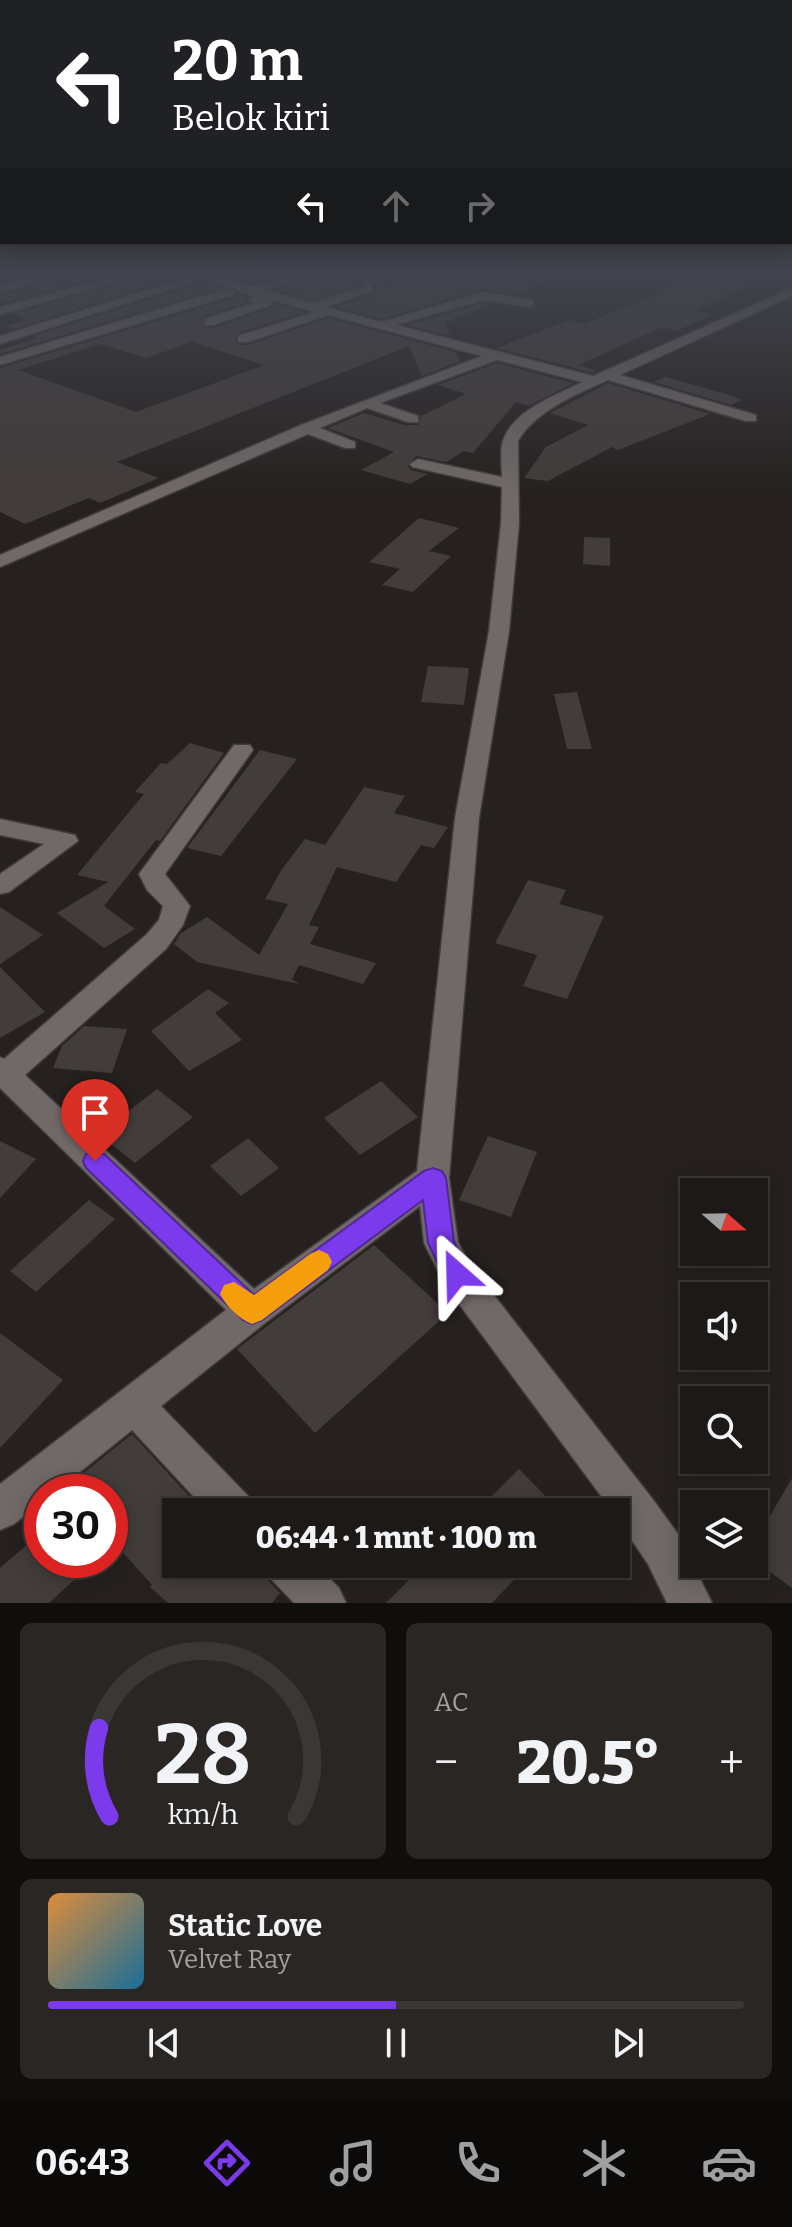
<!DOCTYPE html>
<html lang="id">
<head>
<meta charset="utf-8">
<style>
	:root { --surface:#1c1917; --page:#292624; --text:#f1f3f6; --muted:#a0a0a1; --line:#3a3836; --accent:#7c3aed }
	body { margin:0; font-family:Bitter,serif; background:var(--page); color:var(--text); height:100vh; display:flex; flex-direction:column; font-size:30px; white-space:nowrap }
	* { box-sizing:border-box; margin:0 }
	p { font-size:26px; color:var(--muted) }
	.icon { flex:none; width:44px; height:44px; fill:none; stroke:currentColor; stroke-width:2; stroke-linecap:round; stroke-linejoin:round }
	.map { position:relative; height:1603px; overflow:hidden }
	.panel { display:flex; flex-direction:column; gap:20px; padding:20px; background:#0f0e0d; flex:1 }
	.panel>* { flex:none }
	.banner { position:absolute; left:0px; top:0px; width:792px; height:244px; box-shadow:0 4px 20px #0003,0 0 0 2px var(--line); background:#202124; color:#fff; overflow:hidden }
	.needle { width:52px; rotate:110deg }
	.buttons { position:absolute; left:680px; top:1178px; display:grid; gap:16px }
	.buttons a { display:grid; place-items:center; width:88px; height:88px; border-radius:0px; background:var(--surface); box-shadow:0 4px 20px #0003,0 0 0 2px var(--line); font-size:40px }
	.speed { position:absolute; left:24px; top:1474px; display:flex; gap:16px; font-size:40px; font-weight:700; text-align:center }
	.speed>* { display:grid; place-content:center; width:104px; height:104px; border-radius:50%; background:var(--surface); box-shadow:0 4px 20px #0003,0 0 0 2px var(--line); line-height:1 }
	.speed .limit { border:12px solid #d22; background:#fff; color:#111 }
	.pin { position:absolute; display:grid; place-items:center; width:68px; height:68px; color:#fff; margin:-82px -34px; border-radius:50% 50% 50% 0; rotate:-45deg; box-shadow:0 0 8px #0007 }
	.pin .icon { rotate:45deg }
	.me { position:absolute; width:88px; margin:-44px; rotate:335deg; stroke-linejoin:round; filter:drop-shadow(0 0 6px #0008) }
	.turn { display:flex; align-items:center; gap:28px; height:168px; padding:0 40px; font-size:36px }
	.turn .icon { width:104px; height:104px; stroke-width:2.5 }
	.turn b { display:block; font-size:56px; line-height:68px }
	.lanes { display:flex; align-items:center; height:76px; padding:0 40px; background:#0003; justify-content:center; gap:40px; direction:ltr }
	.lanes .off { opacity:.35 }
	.big { font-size:60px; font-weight:800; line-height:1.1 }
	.panel .widget { flex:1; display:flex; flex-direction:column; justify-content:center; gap:12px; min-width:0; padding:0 28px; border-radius:12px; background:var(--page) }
	.panel .dial { align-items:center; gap:0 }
	.dial svg { height:208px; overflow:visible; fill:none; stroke:var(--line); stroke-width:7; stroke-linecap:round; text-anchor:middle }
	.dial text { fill:var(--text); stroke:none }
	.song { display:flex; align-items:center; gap:24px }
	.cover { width:96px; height:96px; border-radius:12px; background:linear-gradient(135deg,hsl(30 70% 55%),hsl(200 70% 35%)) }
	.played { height:8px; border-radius:4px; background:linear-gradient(90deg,var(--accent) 50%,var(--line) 50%) }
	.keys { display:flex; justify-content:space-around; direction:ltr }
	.heat { display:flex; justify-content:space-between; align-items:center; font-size:44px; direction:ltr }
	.panel .tiles { flex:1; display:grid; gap:20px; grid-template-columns:1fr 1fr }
	.widget:last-child { grid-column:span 2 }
	.trip { position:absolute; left:162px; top:1498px; width:468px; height:80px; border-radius:0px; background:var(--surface); box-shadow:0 4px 20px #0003,0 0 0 2px var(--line); font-weight:800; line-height:80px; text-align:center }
	.dock { display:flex; height:128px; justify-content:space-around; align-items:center; background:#0b0a09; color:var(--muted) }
	.dock .icon { width:56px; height:56px }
	.dock .on { color:var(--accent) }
	.dock b { font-size:36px; color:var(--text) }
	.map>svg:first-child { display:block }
	.building { fill:#423c3a; fill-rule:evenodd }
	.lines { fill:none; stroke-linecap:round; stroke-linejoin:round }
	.minor-casing { stroke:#413c3b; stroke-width:3 }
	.minor { fill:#706967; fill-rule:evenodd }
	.route { fill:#7c3aed; stroke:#51269a; stroke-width:2 }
	.slow { fill:#f59e0b }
</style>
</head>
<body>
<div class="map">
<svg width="792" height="1603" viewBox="0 0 792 1603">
	<rect width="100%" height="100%" fill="#26211f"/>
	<g class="building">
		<path d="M 78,271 L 123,271 L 8,302 L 0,299 L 0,296 Z"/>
		<path d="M 156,271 L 179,271 L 185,275 L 14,329 L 6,326 L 29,320 L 13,314 Z"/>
		<path d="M 210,271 L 294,271 L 255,284 Z"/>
		<path d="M 324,271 L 382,271 L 362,278 L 359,285 L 312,300 L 275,289 Z"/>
		<path d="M 409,271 L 570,271 L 570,272 L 515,294 L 482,289 L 382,319 L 336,307 L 373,295 L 376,287 Z"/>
		<path d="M 699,271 L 780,271 L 696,310 L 713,314 L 676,331 L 662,327 L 579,365 L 597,371 L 593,373 L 496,348 L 569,320 L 584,324 L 663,291 L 653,288 Z"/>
		<path d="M 192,278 L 220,288 L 0,354 L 0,350 L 38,338 L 33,336 L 191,286 L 195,281 Z"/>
		<path d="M 237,294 L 246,297 L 247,302 L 204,316 L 203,327 L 214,328 L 272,308 L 274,304 L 304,312 L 237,333 L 235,342 L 238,345 L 249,345 L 328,318 L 456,352 L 460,361 L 422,376 L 409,346 L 117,462 L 159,478 L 100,503 L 89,498 L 25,524 L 0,512 L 0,368 L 234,298 ZM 192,342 L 264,365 L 136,412 L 18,370 L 100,344 L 146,358 Z"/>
		<path d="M 483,303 L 491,304 L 445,323 L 450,336 L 407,325 Z"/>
		<path d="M 497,363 L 573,383 L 529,406 L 516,402 L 473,453 L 464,451 L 446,462 L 416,456 L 408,466 L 411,470 L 428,474 L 410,484 L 361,470 L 394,452 L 328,428 L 364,413 L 404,425 L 418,425 L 421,416 L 466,394 L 438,385 Z"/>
		<path d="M 665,377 L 730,395 L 742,400 L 731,405 L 654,382 Z"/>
		<path d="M 608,383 L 710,414 L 618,450 L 612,447 L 548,481 L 524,478 L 546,447 L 588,425 L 550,413 Z"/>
		<path d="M 419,518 L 459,528 L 429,551 L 451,556 L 413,592 L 382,585 L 400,569 L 369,562 Z"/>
		<path d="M 584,537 L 610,538 L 610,566 L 583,564 Z"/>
		<path d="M 428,666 L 469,668 L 464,705 L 421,702 Z"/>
		<path d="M 577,692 L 592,749 L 567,749 L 554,694 Z"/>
		<path d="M 190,743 L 224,753 L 160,841 L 156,840 L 104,906 L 135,929 L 104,948 L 57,913 L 108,882 L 77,875 L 144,794 L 135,792 L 161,763 L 167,764 Z"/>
		<path d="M 260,750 L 297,759 L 221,856 L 187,848 Z"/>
		<path d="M 364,787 L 405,796 L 394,813 L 448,827 L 434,848 L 421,845 L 396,882 L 337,867 L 309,925 L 319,927 L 310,944 L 376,963 L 363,984 L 299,965 L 292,979 L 299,984 L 197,962 L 174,944 L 181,933 L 207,917 L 259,955 L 288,904 L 265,899 L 282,869 L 305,839 L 325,845 Z"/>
		<path d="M 528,880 L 566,890 L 559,904 L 604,916 L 567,999 L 523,986 L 537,955 L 495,943 Z"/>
		<path d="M 0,907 L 43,935 L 0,964 Z"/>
		<path d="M 0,967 L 45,1012 L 0,1038 Z"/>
		<path d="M 208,989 L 229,1003 L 215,1013 L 242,1040 L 189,1071 L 151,1031 Z"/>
		<path d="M 84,1026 L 127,1029 L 112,1073 L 53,1068 L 62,1046 Z"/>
		<path d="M 381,1081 L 418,1117 L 360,1155 L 324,1118 Z"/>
		<path d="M 157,1089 L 193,1117 L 135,1163 L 99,1134 Z"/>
		<path d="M 488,1136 L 537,1152 L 511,1217 L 459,1200 Z"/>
		<path d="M 248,1138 L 279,1168 L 241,1196 L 210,1166 Z"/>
		<path d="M 0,1141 L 36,1159 L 0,1198 Z"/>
		<path d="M 89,1200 L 115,1219 L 36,1292 L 10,1271 Z"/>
		<path d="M 374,1245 L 448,1313 L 315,1433 L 237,1349 Z"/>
		<path d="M 0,1333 L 63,1380 L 0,1448 Z"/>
		<path d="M 132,1434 L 189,1496 L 176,1510 L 176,1564 L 262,1564 L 268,1580 L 280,1593 L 272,1603 L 168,1603 L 150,1587 L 152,1585 L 110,1538 L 110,1492 L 60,1492 Z"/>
		<path d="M 519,1469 L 561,1512 L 476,1512 Z"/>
		<path d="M 792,1478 L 792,1588 L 754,1560 L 754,1544 Z"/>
		<path d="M 42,1532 L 42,1560 L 96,1560 L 49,1603 L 0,1603 L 0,1568 Z"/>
		<path d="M 425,1564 L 529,1564 L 492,1603 L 386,1603 Z"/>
	</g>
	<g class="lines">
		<g class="minor-casing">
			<g id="minor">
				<path d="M 56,271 L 75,271 L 0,293 L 0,285 Z"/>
				<path d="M 134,271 L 153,271 L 0,315 L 0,307 Z"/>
				<path d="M 182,271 L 199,271 L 312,303 L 362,287 L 363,281 L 390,271 L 406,271 L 373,285 L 372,292 L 325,307 L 382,322 L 483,292 L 533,300 L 533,306 L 529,307 L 483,300 L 396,325 L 593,376 L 792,288 L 792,296 L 620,375 L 756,415 L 756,421 L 746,421 L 608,380 C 577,394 535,411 518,441 L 519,523 L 509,631 L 479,818 L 449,1178 L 458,1242 L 469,1263 L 654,1501 L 678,1534 L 712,1603 L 667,1603 L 648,1564 L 616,1517 L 616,1512 L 613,1512 L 445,1285 L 424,1243 L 420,1206 L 265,1323 L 161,1406 L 250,1498 L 256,1512 L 208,1512 L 132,1430 L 55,1492 L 42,1492 L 42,1502 L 14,1524 L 0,1530 L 0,1484 L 226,1310 L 0,1088 L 0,1057 L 4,1059 L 146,935 L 159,920 L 163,906 L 147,890 L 139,874 L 234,745 L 250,745 L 253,750 L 165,874 L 190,906 L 183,925 L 166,949 L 25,1075 L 254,1289 L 417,1171 L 455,818 L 489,631 L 501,523 L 502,487 L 412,467 L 410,464 L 418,459 L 502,477 C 502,465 499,449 504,438 C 516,409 555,396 582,382 L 497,360 L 380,403 L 418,416 L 418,422 L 408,422 L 367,408 L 320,428 L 355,442 L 355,448 L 345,448 L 308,434 L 0,567 L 0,555 L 301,425 L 482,356 L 328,315 L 248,342 L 238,342 L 238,336 L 315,312 L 272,300 L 271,305 L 213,325 L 205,325 L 205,319 L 254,303 L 248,299 L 253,296 Z"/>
				<path d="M 303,271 L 321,271 L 263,290 L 257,286 Z"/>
				<path d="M 186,278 L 192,281 L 190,283 L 0,344 L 0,336 Z"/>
				<path d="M 229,288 L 235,292 L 233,295 L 0,365 L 0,357 Z"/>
				<path d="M 0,819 L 75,835 L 78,841 L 9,892 L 0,894 L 0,874 L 44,844 L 0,835 Z"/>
				<path d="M 265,1564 L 316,1564 L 339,1588 L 346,1603 L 294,1603 L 271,1579 Z"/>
			</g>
		</g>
		<use href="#minor" class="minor"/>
	</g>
	<linearGradient id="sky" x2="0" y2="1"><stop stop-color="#151211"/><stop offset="0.55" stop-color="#41434d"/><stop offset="1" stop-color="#41434d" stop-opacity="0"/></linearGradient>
	<rect width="792" height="495" fill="url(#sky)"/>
	<path class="route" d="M 95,1151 L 104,1154 L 254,1295 L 424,1171 L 433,1168 L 442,1171 L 446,1178 L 454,1242 L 470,1274 L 466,1283 L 457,1286 L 447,1283 L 428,1243 L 423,1200 L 262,1320 L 252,1324 L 243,1320 L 86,1168 L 83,1161 L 86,1154 Z"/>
	<path class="slow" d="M 319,1250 L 328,1254 L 332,1262 L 328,1270 L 262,1320 L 252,1324 C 239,1319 227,1307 220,1294 L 224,1285 L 234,1282 L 254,1295 L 310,1254 Z"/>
</svg>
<div class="buttons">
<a><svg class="needle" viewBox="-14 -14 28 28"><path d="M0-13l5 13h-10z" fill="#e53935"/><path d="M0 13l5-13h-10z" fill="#a0a0a1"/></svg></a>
<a><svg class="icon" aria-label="sound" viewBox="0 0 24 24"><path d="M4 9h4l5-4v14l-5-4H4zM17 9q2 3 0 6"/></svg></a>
<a><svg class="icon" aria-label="search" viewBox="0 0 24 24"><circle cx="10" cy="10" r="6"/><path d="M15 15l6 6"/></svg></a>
<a><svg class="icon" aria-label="layers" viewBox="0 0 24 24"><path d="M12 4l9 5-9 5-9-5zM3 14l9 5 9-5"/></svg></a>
</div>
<div class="speed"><div class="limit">30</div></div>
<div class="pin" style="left:95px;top:1161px;background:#d93025"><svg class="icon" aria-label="arrive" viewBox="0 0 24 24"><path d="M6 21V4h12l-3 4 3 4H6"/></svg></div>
<svg class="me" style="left:457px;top:1274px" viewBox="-20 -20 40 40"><path d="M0-17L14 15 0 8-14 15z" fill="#7c3aed" stroke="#fff" stroke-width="4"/></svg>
<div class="trip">06:44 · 1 mnt · 100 m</div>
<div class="banner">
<div class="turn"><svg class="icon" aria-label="left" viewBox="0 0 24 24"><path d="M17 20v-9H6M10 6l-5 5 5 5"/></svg><div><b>20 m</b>Belok kiri</div></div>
<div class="lanes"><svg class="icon" aria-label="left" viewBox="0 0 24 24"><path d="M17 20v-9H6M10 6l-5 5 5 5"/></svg><svg class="icon off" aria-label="ahead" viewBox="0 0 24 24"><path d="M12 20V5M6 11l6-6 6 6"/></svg><svg class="icon off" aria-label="right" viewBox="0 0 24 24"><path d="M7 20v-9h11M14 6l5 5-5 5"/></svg></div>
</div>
</div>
<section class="panel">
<div class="tiles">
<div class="widget dial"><svg viewBox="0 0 100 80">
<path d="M14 69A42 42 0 1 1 86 69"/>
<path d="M14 69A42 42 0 0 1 10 35" stroke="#7c3aed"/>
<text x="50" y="56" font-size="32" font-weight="700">28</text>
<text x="50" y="72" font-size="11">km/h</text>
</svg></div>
<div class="widget"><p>AC</p>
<div class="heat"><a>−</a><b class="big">20.5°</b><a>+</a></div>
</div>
<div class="widget">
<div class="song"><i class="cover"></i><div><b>Static Love</b><p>Velvet Ray</p></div></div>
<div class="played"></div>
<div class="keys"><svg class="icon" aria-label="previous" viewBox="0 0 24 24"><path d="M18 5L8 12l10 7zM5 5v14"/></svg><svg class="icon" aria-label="pause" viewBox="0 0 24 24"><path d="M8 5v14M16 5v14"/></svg><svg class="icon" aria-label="next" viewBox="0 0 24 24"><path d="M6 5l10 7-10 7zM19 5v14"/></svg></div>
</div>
</div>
</section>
<nav class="dock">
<b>06:43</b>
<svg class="icon on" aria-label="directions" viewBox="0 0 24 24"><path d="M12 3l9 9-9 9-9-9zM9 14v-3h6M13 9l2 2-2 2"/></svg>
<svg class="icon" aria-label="music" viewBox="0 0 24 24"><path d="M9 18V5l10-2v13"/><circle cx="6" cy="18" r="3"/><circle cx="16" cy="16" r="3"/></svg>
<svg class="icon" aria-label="phone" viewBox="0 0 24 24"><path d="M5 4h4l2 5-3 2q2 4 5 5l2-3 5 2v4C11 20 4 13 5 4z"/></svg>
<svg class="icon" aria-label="climate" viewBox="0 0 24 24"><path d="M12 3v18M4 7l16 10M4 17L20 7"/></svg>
<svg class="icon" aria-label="car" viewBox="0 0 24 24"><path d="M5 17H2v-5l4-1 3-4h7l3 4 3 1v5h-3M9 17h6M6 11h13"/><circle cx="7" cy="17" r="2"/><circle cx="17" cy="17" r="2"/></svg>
</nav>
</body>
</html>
